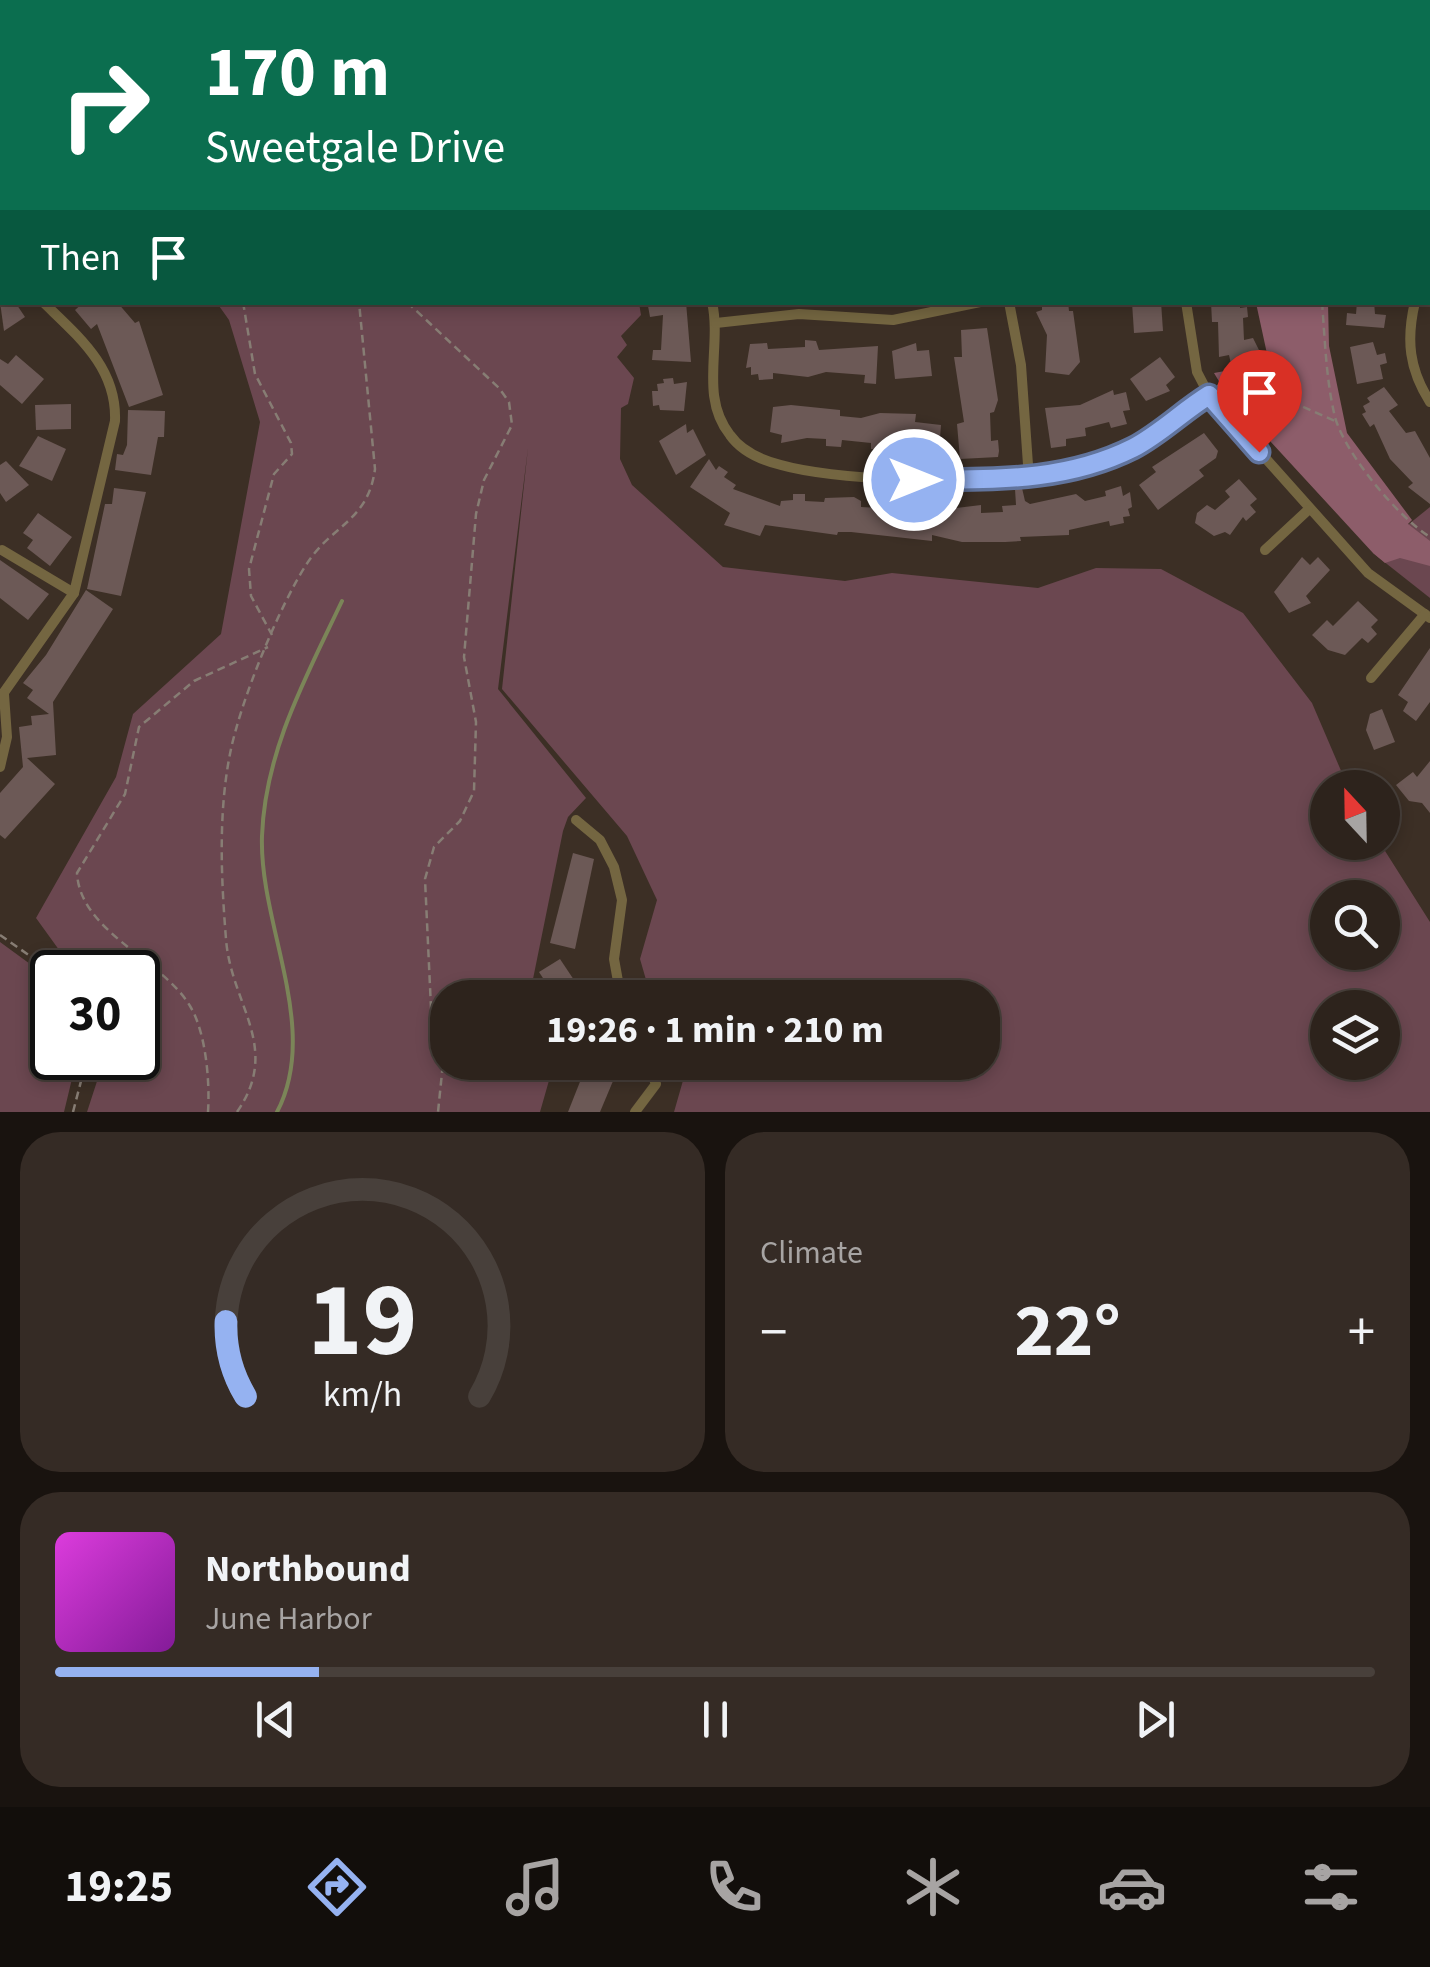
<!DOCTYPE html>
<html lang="en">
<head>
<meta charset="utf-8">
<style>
	:root { --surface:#2d231c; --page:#352b25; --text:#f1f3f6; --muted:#a7a4a3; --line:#48403b; --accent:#95b2f1 }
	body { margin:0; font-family:"Source Sans 3",sans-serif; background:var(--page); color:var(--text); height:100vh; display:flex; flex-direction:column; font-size:38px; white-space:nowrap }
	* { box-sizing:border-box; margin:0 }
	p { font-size:32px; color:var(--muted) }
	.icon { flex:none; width:55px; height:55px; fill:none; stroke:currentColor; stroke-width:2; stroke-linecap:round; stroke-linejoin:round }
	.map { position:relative; height:1112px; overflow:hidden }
	.side { display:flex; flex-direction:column; gap:20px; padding:20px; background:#19130f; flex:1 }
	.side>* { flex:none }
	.banner { position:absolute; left:0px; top:0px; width:1430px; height:305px; box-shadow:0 5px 15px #0003,0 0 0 2px var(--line); background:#0b6e4f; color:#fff; overflow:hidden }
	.needle { width:65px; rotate:338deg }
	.tools { position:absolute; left:1310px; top:770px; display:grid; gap:20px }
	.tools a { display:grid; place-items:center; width:90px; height:90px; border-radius:50%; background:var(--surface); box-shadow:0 5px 15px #0003,0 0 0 2px var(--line); font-size:50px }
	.speed { position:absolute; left:30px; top:950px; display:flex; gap:20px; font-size:50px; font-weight:700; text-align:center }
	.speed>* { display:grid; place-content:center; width:130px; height:130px; border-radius:50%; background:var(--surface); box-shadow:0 5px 15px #0003,0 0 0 2px var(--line); line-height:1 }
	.speed .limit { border:5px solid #111; border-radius:15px; background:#fff; color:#111 }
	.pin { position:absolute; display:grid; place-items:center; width:85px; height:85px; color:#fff; margin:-102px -42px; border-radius:50% 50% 50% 0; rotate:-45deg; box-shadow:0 0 10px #0007 }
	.pin .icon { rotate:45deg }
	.me { position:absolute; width:110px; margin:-55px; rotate:90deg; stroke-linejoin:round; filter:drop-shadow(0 0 8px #0008) }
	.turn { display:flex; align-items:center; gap:35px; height:210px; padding:0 40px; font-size:45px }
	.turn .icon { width:130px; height:130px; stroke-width:2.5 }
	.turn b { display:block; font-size:70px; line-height:85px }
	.then { display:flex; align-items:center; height:95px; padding:0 40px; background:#0003; gap:20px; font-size:38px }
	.big { font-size:75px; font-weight:700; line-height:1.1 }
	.side .card { flex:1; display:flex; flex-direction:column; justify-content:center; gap:15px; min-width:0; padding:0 35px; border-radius:40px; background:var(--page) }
	.side .dial { align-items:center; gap:0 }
	.dial svg { height:260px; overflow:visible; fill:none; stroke:var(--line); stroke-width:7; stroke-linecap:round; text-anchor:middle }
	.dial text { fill:var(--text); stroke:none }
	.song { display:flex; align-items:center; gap:30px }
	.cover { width:120px; height:120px; border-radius:15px; background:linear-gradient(135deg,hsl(300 70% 55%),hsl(290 70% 35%)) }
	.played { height:10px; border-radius:5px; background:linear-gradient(90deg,var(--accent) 20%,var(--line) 20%) }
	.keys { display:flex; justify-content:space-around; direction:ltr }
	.heat { display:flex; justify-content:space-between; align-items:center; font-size:55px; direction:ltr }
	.side .tiles { flex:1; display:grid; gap:20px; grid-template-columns:1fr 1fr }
	.card:last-child { grid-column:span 2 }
	.trip { position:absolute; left:430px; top:980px; width:570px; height:100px; border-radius:40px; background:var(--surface); box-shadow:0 5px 15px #0003,0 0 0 2px var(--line); font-weight:700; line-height:100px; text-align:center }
	.tab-bar { display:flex; height:160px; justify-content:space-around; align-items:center; background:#120e0b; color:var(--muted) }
	.tab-bar .icon { width:70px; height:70px }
	.tab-bar .current { color:var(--accent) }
	.tab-bar b { font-size:45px; color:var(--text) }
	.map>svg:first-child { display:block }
	.green { fill:#6b4750; fill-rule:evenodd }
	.forest { fill:#8d5d6a }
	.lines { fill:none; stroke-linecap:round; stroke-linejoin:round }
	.stream { stroke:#7b8558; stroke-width:4 }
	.building { fill:#6c5956 }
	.path { stroke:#877d74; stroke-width:2.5; stroke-dasharray:8 5; stroke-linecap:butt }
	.minor { stroke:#746641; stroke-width:10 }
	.route-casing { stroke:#61749d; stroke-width:25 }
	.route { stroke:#95b2f1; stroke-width:18 }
</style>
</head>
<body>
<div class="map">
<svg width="1430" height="1112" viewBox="0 0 1430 1112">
	<rect width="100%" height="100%" fill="#3c2f25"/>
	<g class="green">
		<path d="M 217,303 L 639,303 L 641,315 L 621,336 L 627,345 L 617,357 L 634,378 L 628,404 L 621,408 L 620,459 L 632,485 L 723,567 L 845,581 L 892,573 L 1038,588 L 1096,568 L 1161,569 L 1243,613 L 1312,703 L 1348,787 L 1328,788 L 1328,842 L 1380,843 L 1430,922 L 1430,1112 L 674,1112 L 684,1077 L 678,1063 L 982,1062 L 982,998 L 651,997 L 640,959 L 657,900 L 627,836 L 502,689 L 528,448 L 498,689 L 586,798 L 568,817 L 563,831 L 533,979 L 540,997 L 448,998 L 448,1062 L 554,1063 L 540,1112 L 87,1112 L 100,1072 L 97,1058 L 138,1058 L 138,972 L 75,972 L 36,918 L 116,777 L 133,714 L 221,634 L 260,422 L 229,320 ZM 1328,898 L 1382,898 L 1382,952 L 1328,952 ZM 1328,1008 L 1382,1008 L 1382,1062 L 1328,1062 Z"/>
		<path d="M 1430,507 L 1430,598 L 1373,553 Z"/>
		<path d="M 0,942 L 52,980 L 52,1058 L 77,1058 L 64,1112 L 0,1112 Z"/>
	</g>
	<path class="forest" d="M 1256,303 L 1328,303 L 1329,346 L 1347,433 L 1412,520 L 1408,524 L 1430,541 L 1430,566 L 1400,558 L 1385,563 L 1373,553 L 1226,393 L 1214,373 L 1269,363 Z"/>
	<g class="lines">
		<path class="stream" d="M 277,1112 C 321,1028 259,925 262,836 C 265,751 306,677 342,601"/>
	</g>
	<g class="building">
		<path d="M 0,302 L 15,302 L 25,317 L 4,331 Z"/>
		<path d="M 84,302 L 117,302 L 135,323 L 139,321 L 163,395 L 129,407 L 97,324 L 91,329 L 75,310 Z"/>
		<path d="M 654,302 L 686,302 L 691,362 L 652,360 L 653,350 L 661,350 L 663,315 L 650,317 L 648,306 Z"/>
		<path d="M 1042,302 L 1068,302 L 1069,311 L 1073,311 L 1080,362 L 1069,375 L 1045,372 L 1047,335 L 1036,312 L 1042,310 Z"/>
		<path d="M 1132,302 L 1161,302 L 1163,331 L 1134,333 Z"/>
		<path d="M 1211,302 L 1240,302 L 1240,308 L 1247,307 L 1248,317 L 1243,318 L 1244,340 L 1253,338 L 1259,350 L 1257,360 L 1231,364 L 1229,355 L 1219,357 L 1218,322 L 1212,322 Z"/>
		<path d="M 1357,302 L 1374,302 L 1375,314 L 1386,315 L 1384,328 L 1346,325 L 1347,313 L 1356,314 Z"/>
		<path d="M 987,328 L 998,400 L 994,412 L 990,413 L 991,441 L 998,440 L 999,451 L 998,457 L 960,459 L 957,424 L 964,422 L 954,357 L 962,357 L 961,330 Z"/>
		<path d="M 805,340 L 816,341 L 819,350 L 878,346 L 876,384 L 864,383 L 865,375 L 826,372 L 808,377 L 773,373 L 773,379 L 759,380 L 758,374 L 751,375 L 751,367 L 746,368 L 750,344 L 767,343 L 768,349 L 805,347 Z"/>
		<path d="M 1373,342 L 1377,355 L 1385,353 L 1387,363 L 1380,365 L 1383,379 L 1357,384 L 1350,347 Z"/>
		<path d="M 916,343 L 917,351 L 929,350 L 932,376 L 895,379 L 892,351 Z"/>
		<path d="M 16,355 L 44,379 L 22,404 L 0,385 L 0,359 L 8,364 Z"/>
		<path d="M 1160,357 L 1175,377 L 1166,385 L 1170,391 L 1146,401 L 1130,379 Z"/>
		<path d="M 673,378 L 674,384 L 687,382 L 684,411 L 660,410 L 659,405 L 653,406 L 652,391 L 658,391 L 657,384 L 664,383 L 663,379 Z"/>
		<path d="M 1384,387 L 1398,405 L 1389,411 L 1406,433 L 1415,431 L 1430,458 L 1430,504 L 1408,487 L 1413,483 L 1390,459 L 1374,424 L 1370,427 L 1362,414 L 1366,412 L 1363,406 L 1370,402 L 1367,398 Z"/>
		<path d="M 1113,390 L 1114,395 L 1126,392 L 1130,410 L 1123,411 L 1127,424 L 1111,428 L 1109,422 L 1085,428 L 1086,436 L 1066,439 L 1066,446 L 1051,448 L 1045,408 L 1080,405 Z"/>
		<path d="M 71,404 L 71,429 L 36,430 L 35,405 Z"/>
		<path d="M 791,405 L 840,410 L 840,416 L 861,418 L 880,413 L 916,414 L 915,422 L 941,425 L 939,452 L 902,452 L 902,445 L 883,444 L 882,450 L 871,449 L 871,443 L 842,440 L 841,447 L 826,446 L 826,439 L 807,438 L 781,443 L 782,435 L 770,432 L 773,407 Z"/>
		<path d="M 128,410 L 165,411 L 164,437 L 158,437 L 151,475 L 115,470 L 117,454 L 123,455 L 127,445 Z"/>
		<path d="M 686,424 L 687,433 L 693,429 L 706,455 L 676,475 L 659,441 Z"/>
		<path d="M 1204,433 L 1218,451 L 1216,458 L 1199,470 L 1204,476 L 1158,510 L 1139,485 L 1156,472 L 1152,467 Z"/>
		<path d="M 38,436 L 66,449 L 52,481 L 19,466 Z"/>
		<path d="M 709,459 L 716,470 L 719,466 L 728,472 L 724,477 L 736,485 L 733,489 L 780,506 L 781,501 L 793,500 L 793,494 L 805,494 L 805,501 L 824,502 L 825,498 L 854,497 L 861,501 L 861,507 L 880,508 L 881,501 L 891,501 L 891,508 L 923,510 L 923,502 L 940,505 L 940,510 L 981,505 L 981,513 L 1003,512 L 1002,506 L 1016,505 L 1015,489 L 1022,488 L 1025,501 L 1030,504 L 1076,494 L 1085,501 L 1106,496 L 1105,491 L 1121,486 L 1123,496 L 1130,492 L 1132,507 L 1128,509 L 1130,516 L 1123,517 L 1124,523 L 1110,526 L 1109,521 L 1069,530 L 1069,535 L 1020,537 L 1021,541 L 1005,542 L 962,542 L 932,535 L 932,541 L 851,532 L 838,532 L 837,535 L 765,525 L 760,536 L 724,525 L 730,513 L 690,487 Z"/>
		<path d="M 6,461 L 29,485 L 6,502 L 0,493 L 0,465 Z"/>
		<path d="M 1239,479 L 1257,499 L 1250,505 L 1256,512 L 1246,521 L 1243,517 L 1230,535 L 1225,532 L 1214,536 L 1195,523 L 1197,513 L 1207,505 L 1215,510 L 1230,497 L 1225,491 Z"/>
		<path d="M 114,488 L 146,492 L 121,596 L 87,589 L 105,504 L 112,504 Z"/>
		<path d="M 38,513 L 72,537 L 50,566 L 27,548 L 33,540 L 23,533 Z"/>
		<path d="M 1302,557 L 1310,565 L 1318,557 L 1330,570 L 1306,596 L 1311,603 L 1289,613 L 1274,592 Z"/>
		<path d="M 0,560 L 49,594 L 28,620 L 0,598 Z"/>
		<path d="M 86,590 L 113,609 L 53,702 L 56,755 L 27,758 L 55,784 L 5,839 L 0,835 L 0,793 L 23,767 L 19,727 L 32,725 L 31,716 L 49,714 L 27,698 L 33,690 L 23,683 L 46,655 Z"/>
		<path d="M 1358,601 L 1378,620 L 1371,627 L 1377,634 L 1368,643 L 1362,638 L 1345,655 L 1328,650 L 1312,635 L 1327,620 L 1333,626 Z"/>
		<path d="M 1430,648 L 1430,702 L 1416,721 L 1403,711 L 1408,702 L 1398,695 Z"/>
		<path d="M 1382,709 L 1395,742 L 1374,750 L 1366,730 L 1370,714 Z"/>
		<path d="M 1430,761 L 1430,813 L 1422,803 L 1409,801 L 1396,785 L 1413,772 L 1417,777 Z"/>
		<path d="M 573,853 L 594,859 L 575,949 L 550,943 Z"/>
		<path d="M 560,959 L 586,998 L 556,998 L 539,972 Z"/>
		<path d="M 592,1062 L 621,1062 L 600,1112 L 568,1112 L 587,1064 Z"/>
	</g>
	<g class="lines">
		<g class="path">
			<path d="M 123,0 L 127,2"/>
			<path d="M 296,0 L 297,2"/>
			<path d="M 349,0 L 350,2"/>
			<path d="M 1231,0 L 1232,2"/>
			<path d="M 515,2 L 517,0"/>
			<path d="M 0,20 L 2,21"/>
			<path d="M 243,302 L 255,374 L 291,443 L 292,454 L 274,474 L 249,569 L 251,596 L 272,635"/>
			<path d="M 407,302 L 499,388 L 509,402 L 512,425 L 484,480 L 476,514 L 464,657 L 476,722 L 474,791 L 460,821 L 434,847 L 425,879 L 431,1008 L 443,1063 L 438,1112"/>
			<path d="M 1322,302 C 1325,340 1326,380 1335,417 C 1345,454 1398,517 1430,537"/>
			<path d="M 1217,386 L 1252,384 L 1335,421"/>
			<path d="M 0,935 L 53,972"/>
			<path d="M 73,1112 L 87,1058"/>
			<path d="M 208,1112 C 210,1082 206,1032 190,1006 C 162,959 80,932 77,873 L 125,794 L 139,727 L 194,681 L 268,647"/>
			<path d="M 237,1112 C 282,1047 231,1005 226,939 C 221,877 218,810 231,749 C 242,698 278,609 306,565 C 331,525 368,522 375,469 L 359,302"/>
		</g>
		<g class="minor">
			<path d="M 1098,0 L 1099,2"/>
			<path d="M 1322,0 L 1323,2"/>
			<path d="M 817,2 L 824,0"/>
			<path d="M 1428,161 L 1430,164"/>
			<path d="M 0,215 L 2,219"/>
			<path d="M 1428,273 L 1430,268"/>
			<path d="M 712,302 C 722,347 699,396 730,435 C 742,452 761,460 781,465 C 830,479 982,487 1032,478 C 1056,474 1084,469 1106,460 C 1144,444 1174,416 1209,395"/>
			<path d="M 1009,302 L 1021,365 L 1029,479"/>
			<path d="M 1186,302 L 1197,372 L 1209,395 L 1368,573 L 1430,618"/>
			<path d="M 1415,302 C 1406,340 1409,369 1430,402"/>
			<path d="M 716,323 L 799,314 L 893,320 L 980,302"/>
			<path d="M 2,550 L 74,593"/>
			<path d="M 1265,550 L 1308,510"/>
			<path d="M 1371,678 L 1425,614"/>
			<path d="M 0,698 L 74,593 L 115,421 C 117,368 79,337 43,302"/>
			<path d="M 0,767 L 7,737 L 4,694"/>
			<path d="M 576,820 L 600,840 L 614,867 L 622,900 L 614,959 L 621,998"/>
			<path d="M 635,1112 L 656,1084 L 647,1062"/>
		</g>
	</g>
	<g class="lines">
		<g class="route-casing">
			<path id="route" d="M 914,480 C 989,479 1063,483 1133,448 C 1160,434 1183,411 1209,395 L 1259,452"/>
		</g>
		<use href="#route" class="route"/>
	</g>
</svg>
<div class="tools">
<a><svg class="needle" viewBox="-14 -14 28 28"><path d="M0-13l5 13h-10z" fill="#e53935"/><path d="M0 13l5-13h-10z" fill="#a7a4a3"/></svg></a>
<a><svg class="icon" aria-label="search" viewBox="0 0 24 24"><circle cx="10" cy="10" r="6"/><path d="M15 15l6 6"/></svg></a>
<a><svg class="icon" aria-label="layers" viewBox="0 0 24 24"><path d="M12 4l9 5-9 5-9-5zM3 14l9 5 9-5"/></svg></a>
</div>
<div class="speed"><div class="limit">30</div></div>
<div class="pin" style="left:1259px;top:452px;background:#d93025"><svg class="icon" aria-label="arrive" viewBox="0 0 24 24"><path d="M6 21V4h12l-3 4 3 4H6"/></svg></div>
<svg class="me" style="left:914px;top:480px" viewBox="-20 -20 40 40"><circle r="17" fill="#95b2f1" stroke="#fff" stroke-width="3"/><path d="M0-11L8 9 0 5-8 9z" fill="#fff"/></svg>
<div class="trip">19:26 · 1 min · 210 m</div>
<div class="banner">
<div class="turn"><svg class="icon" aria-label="right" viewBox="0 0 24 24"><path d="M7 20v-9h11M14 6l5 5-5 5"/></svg><div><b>170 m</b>Sweetgale Drive</div></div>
<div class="then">Then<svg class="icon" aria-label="arrive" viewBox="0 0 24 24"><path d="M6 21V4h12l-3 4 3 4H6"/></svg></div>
</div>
</div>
<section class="side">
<div class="tiles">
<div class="card dial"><svg viewBox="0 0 100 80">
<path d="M14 69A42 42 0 1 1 86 69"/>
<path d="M14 69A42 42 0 0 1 8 46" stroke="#95b2f1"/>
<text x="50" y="56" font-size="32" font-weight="700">19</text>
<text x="50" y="72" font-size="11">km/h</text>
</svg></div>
<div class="card"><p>Climate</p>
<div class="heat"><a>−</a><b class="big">22°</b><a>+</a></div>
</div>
<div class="card">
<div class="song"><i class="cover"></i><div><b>Northbound</b><p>June Harbor</p></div></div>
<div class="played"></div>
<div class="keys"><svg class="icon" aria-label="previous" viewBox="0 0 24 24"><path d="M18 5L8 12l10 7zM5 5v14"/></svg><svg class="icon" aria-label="pause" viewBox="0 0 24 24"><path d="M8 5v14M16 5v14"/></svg><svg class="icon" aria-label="next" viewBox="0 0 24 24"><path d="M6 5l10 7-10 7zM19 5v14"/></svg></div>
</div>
</div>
</section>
<nav class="tab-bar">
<b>19:25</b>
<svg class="icon current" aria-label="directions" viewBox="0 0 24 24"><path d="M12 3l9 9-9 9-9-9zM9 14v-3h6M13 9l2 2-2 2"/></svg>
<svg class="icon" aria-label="music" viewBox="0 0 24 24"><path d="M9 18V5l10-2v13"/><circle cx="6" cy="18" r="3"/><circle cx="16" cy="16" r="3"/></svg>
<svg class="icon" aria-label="phone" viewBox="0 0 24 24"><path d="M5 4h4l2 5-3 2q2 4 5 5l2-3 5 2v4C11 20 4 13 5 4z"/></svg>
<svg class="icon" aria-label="climate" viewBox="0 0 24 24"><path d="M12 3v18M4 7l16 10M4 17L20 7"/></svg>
<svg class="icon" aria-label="car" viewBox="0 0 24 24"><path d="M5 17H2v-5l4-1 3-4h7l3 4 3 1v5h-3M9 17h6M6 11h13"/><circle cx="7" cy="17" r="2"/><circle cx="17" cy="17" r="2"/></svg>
<svg class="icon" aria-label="filters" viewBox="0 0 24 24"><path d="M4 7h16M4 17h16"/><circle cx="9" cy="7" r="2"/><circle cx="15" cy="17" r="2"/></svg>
</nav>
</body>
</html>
